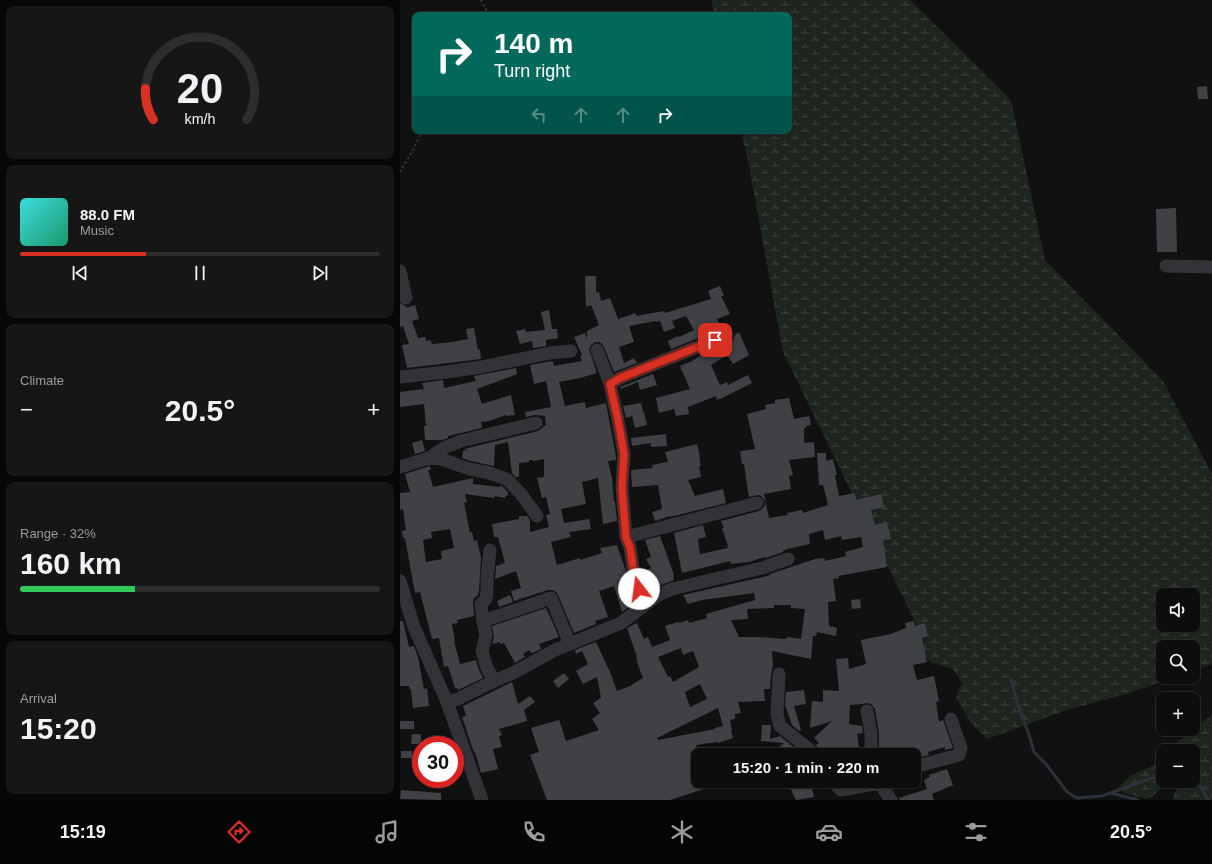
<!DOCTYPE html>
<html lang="en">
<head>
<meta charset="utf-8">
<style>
	:root { --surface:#0d0d0e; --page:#161617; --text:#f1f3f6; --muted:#9a9c9e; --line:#2d2d2e; --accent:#d93025 }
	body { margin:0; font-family:Helvetica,sans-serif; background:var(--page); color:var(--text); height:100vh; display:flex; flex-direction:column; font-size:15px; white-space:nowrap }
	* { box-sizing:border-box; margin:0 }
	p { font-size:13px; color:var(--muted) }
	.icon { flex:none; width:22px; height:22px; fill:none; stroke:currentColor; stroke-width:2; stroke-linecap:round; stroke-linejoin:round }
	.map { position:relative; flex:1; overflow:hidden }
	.side { display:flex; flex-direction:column; gap:6px; padding:6px; background:#070708; width:400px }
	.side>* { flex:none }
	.top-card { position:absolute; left:12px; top:12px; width:380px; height:122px; border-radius:8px; box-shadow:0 1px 3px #0004,0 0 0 1px var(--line); background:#00695c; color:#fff; overflow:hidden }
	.controls { position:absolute; left:756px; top:588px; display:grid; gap:8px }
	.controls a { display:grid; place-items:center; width:44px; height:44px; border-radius:8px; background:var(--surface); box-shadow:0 1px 3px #0004,0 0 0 1px var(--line); font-size:20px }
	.speed { position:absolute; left:12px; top:736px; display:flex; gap:8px; font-size:20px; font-weight:700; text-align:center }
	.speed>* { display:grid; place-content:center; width:52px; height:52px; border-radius:50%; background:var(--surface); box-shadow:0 1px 3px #0004,0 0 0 1px var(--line); line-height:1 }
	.speed .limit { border:6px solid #d22; background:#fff; color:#111 }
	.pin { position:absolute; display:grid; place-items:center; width:34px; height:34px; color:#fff; margin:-17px; border-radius:8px; box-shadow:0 2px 6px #0006 }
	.me { position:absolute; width:44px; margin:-22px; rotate:345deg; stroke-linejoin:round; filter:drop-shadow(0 0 3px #0008) }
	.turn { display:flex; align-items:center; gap:14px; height:84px; padding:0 16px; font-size:18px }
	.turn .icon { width:52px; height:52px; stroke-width:2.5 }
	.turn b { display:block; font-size:28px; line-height:34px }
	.lanes { display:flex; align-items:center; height:38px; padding:0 16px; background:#0003; justify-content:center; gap:20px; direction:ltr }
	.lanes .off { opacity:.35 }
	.big { font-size:30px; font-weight:600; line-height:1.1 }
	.side .tile { flex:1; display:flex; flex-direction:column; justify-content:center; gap:6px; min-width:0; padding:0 14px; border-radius:8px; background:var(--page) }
	.side .dial { align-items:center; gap:0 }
	.dial svg { height:104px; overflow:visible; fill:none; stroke:var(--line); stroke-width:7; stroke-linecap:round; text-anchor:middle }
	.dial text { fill:var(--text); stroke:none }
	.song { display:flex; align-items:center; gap:12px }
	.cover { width:48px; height:48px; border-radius:6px; background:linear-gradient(135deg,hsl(180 70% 55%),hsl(160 70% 35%)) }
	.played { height:4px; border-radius:2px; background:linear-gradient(90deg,var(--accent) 35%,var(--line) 35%) }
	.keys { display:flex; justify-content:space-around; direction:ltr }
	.heat { display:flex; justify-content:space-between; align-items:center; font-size:22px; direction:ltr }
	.charge { height:6px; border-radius:3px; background:linear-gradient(90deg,#34c759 32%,var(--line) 0) }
	.trip { position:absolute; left:291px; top:748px; width:230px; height:40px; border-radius:8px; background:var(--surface); box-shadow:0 1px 3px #0004,0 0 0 1px var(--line); font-weight:600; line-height:40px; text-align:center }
	.menu { display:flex; height:64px; justify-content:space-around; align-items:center; background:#050506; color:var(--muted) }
	.menu .icon { width:28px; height:28px }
	.menu .current { color:var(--accent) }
	.menu b { font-size:18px; color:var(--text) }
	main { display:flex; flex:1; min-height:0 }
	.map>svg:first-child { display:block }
	.wetland { fill:url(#wetland-marsh); fill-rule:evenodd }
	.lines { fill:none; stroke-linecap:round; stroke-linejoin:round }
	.stream { stroke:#2c323a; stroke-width:3 }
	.building { fill:#404145; fill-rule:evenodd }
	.path { stroke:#393a3e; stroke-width:2; stroke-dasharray:2 3; stroke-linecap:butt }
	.minor { stroke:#333337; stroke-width:13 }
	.route-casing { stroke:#8d1f18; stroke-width:10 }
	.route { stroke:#d93025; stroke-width:7 }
</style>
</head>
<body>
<main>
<section class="side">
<div class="tile dial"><svg viewBox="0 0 100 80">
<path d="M14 69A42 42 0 1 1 86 69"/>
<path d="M14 69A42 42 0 0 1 8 45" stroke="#d93025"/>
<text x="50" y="56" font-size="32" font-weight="700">20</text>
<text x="50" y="72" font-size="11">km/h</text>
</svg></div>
<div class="tile">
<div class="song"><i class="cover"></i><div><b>88.0 FM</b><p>Music</p></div></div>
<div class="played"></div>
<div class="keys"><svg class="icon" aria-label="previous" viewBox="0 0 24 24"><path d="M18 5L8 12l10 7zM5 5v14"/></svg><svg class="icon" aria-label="pause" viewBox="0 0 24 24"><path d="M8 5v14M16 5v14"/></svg><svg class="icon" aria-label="next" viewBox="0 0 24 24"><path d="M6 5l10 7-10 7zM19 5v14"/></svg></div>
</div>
<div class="tile"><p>Climate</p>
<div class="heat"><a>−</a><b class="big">20.5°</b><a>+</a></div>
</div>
<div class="tile"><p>Range · 32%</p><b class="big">160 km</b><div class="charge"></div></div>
<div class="tile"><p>Arrival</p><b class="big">15:20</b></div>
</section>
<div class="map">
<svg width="812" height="800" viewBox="0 0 812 800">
	<defs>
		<pattern id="wetland-marsh" width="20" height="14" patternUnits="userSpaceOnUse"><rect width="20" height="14" fill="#1e251f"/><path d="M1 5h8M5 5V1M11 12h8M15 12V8" fill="none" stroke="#3c423d"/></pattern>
	</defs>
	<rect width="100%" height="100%" fill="#111112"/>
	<g class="wetland">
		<path d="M 311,0 L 510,0 L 611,100 L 645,260 L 763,381 L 812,474 L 812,664 L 793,670 L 793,647 L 763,647 L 763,677 L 774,677 L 730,693 L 670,709 L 587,739 L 570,722 L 556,697 L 562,683 L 553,669 L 530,662 L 521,650 L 517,626 L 383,352 L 348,161 L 341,131 L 389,131 L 389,15 L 315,15 ZM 763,595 L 793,595 L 793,625 L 763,625 Z"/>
		<path d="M 812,715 L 812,800 L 773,800 L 777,786 L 771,781 L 761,788 L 753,796 L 747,799 L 724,793 L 718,788 L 730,776 L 755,765 L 763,757 L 763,781 L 793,781 L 793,751 L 768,751 L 776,743 Z"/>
	</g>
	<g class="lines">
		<g class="stream">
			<path d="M 611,679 L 616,699 L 629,735 L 634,752 L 646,764 L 667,792 L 677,798 L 702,796 L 763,774"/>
			<path d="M 793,771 C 797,781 803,790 808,800"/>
			<path d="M 711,793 L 738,800"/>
		</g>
	</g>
	<g class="building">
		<path d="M 807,86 L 808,99 L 798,99 L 797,87 Z"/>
		<path d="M 776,208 L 777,252 L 757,252 L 756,209 Z"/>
		<path d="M 185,276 L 196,276 L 196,293 L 199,292 L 201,301 L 210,298 L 218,319 L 236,313 L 236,316 L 264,311 L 265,313 L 311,299 L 308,291 L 320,286 L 324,296 L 321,296 L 330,314 L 317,319 L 321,329 L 271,349 L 268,341 L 278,336 L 279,337 L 294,330 L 286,316 L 272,321 L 275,328 L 264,332 L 260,321 L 256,322 L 256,321 L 229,326 L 234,342 L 219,347 L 224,363 L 234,358 L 237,363 L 214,372 L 204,347 L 202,344 L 199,342 L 195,342 L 191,345 L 189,349 L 197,373 L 180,378 L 159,382 L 165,406 L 185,402 L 186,408 L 206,403 L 216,456 L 216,460 L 208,461 L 212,478 L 214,502 L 215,502 L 217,521 L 203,524 L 198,478 L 182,482 L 186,504 L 161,509 L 164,523 L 189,519 L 191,529 L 169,532 L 171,537 L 151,542 L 157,565 L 180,558 L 180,560 L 202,553 L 200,548 L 217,545 L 225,568 L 234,603 L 222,612 L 214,586 L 199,591 L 208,617 L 195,621 L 196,624 L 174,633 L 158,595 L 156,592 L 152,590 L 148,590 L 114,601 L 111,591 L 121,588 L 116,571 L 95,579 L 96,566 L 105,563 L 98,537 L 94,537 L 92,524 L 119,519 L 119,516 L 127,516 L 130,520 L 130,532 L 149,527 L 146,515 L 150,514 L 146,497 L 142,498 L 137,478 L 144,477 L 144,459 L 133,461 L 133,460 L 129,460 L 129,462 L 119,463 L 119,477 L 116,477 L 112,473 L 108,442 L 95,445 L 94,466 L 71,461 L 62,458 L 63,451 L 68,449 L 64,449 L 138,431 L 141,429 L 144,426 L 146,425 L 145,416 L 135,415 L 126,417 L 125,412 L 151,407 L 146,381 L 134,384 L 130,365 L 153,361 L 154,366 L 182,361 L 180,356 L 182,355 L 174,337 L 185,333 L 187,339 L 187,331 L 199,325 L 191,305 L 186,307 Z"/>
		<path d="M 0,303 L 6,306 L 7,308 L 15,305 L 19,319 L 12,321 L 18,338 L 26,337 L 26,341 L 31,340 L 32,344 L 52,342 L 68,339 L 66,329 L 74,328 L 78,350 L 80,349 L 81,359 L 7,368 L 2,345 L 9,344 L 3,326 L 0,327 Z"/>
		<path d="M 149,310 L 152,329 L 157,329 L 158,338 L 146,340 L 146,346 L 133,348 L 132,341 L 120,344 L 116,331 L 125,329 L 126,332 L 145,330 L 141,312 Z"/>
		<path d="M 339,332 L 349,355 L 333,364 L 327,355 L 311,365 L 320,385 L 327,382 L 328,385 L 348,375 L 352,383 L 324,397 L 317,400 L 316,396 L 288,407 L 289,414 L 276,416 L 274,409 L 259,413 L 256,398 L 290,389 L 280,366 L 292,361 L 306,352 L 330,342 L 333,340 L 335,335 Z"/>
		<path d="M 116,368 L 117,374 L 77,389 L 82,404 L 111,395 L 115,415 L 107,416 L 106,415 L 89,421 L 81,422 L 82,428 L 48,436 L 48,438 L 43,440 L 25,440 L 24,426 L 26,426 L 24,404 L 0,407 L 0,392 L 24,389 L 22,383 L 43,380 L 44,388 L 76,381 L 74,376 Z"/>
		<path d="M 253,374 L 257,385 L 240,390 L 238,382 L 221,389 L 220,387 Z"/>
		<path d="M 389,398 L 394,419 L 409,416 L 411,425 L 406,426 L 406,428 L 404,428 L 404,443 L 414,442 L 415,457 L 389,460 L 393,475 L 389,476 L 391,489 L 364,494 L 369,518 L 388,515 L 387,513 L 402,510 L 403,513 L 428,505 L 423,485 L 419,485 L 417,453 L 426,453 L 426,461 L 433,459 L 437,475 L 435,475 L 439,496 L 455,493 L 456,500 L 481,494 L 484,507 L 471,510 L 475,525 L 487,522 L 491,539 L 483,540 L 487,567 L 438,576 L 439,578 L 433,579 L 436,601 L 428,602 L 429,626 L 437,628 L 436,636 L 417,632 L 416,636 L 413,636 L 411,659 L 372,651 L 373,665 L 371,674 L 370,689 L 364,689 L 365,701 L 338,702 L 341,713 L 335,714 L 335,719 L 330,720 L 332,731 L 331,731 L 333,738 L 318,743 L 317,742 L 296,745 L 298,751 L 298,781 L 308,781 L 310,787 L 270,800 L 147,800 L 130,755 L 139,752 L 131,728 L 159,720 L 166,741 L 199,730 L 192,719 L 200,713 L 193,703 L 201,698 L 197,677 L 183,684 L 176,671 L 188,664 L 182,651 L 176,654 L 175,650 L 196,642 L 210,672 L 217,691 L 230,686 L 243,678 L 238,665 L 236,657 L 237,657 L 227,628 L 237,623 L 244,639 L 248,637 L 252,647 L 270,640 L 265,626 L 278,622 L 279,623 L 288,620 L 289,623 L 307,618 L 306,614 L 355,600 L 354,593 L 302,600 L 288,604 L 283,595 L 367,576 L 370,575 L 370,574 L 415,559 L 424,558 L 425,561 L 446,556 L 445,552 L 463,547 L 461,537 L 442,540 L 441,536 L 425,540 L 423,530 L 409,534 L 410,544 L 387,549 L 383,551 L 383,552 L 365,558 L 365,557 L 349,562 L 331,564 L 330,561 L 282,573 L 274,533 L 303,525 L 306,537 L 298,539 L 300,554 L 328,548 L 327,546 L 328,546 L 322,528 L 324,528 L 321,521 L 359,511 L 363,508 L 365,505 L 365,501 L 362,497 L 359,495 L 349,497 L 344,464 L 342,464 L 340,451 L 355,449 L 347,414 L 366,409 L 365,405 L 375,403 L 375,400 ZM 374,605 L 391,605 L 391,608 L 405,609 L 401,639 L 387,637 L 386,639 L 358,637 L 339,637 L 331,620 L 348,619 L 347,609 L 374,608 ZM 281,648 L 283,655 L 293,651 L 299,667 L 273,682 L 270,676 L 268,677 L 258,657 ZM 300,684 L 307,699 L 290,707 L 285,692 ZM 318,708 L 323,726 L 315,728 L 315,729 L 258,740 L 257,738 Z"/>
		<path d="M 241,403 L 243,412 L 244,412 L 247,425 L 235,428 L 232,416 L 226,418 L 223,406 Z"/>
		<path d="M 266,434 L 267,446 L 251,447 L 251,443 L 232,446 L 231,438 Z"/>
		<path d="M 22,440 L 25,451 L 15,454 L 12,443 Z"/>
		<path d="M 297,444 L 300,457 L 299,457 L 301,466 L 299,466 L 301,477 L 288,480 L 295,496 L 323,489 L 326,503 L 270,517 L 270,516 L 255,521 L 252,512 L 262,509 L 258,485 L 232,487 L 231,470 L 253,468 L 252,465 L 268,462 L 265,452 Z"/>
		<path d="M 30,466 L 31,470 L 28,470 L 33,487 L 73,478 L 73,484 L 100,487 L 100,485 L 103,487 L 108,492 L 108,496 L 106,495 L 105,498 L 95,496 L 94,498 L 65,494 L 67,502 L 64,503 L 70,533 L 72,532 L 74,541 L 77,540 L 81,558 L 79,591 L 78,595 L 74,598 L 73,602 L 74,616 L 57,620 L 58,623 L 52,624 L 55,641 L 54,641 L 60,664 L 76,660 L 79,670 L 83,678 L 58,690 L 57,688 L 55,688 L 48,666 L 44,667 L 39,638 L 32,639 L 20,592 L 15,593 L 5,538 L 3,538 L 2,531 L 6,530 L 3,509 L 0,510 L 0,493 L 10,492 L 5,474 ZM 50,529 L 54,548 L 41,551 L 42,559 L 26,562 L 23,540 L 32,538 L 31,532 Z"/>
		<path d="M 260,536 L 274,575 L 273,575 L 274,580 L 256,587 L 252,579 L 245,582 L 242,572 L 251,568 L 246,559 L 251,557 L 245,540 Z"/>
		<path d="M 110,595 L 113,602 L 99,607 L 97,601 Z"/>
		<path d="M 460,599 L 461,608 L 452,609 L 451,600 Z"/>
		<path d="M 146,608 L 159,637 L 139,644 L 141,649 L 135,652 L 131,653 L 129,650 L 123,654 L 125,657 L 115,663 L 104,643 L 100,644 L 100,642 L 92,644 L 94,637 L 92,626 Z"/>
		<path d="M 0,621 L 3,621 L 9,647 L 14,646 L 18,657 L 24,689 L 27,688 L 29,706 L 13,708 L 11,689 L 10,690 L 9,686 L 0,686 Z"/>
		<path d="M 514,621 L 515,626 L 525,623 L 528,636 L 522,638 L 527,662 L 513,665 L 517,680 L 534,676 L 539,701 L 536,702 L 539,722 L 543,720 L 553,748 L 545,750 L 545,747 L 528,752 L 529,755 L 514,759 L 514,752 L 499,755 L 495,755 L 494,751 L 484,753 L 483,748 L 479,749 L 479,733 L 475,709 L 471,704 L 466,703 L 463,704 L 450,705 L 449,724 L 462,726 L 463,733 L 457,734 L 459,747 L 457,747 L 458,752 L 438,755 L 423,755 L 416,745 L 419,743 L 414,738 L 432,721 L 410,728 L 412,701 L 423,702 L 423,690 L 439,691 L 436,659 L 448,658 L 449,669 L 466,664 L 461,640 L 491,634 L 506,628 L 505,623 Z"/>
		<path d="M 164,673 L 169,679 L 158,688 L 153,681 Z"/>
		<path d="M 112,682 L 118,704 L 130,696 L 135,702 L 124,710 L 127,721 L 99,729 L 102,735 L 99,736 L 102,747 L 93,749 L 98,769 L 81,773 L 75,752 L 74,753 L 62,717 L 66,716 L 63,706 Z"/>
		<path d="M 404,690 L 406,704 L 394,706 L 401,730 L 399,731 L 392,725 L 385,705 L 386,692 Z"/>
		<rect x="0" y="721" width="14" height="8"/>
		<path d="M 362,725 L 371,725 L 370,739 L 380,736 L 403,755 L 369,755 L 384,743 L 361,741 Z"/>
		<path d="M 12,734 L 21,734 L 21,744 L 11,744 Z"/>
		<rect x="1" y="751" width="11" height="7"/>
		<path d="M 547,769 L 553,785 L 532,794 L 534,800 L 500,800 L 499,798 L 527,789 L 524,780 L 530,777 L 529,775 Z"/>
		<path d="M 387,781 L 424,781 L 412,789 L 414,797 L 396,800 Z"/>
		<path d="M 1,790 L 41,793 L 41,800 L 0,799 Z"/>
	</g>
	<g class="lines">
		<g class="path">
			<path d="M 81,0 L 89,15"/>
			<path d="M 0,172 L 14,148 L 22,131"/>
		</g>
		<g class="minor">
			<path d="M 766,266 L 812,267"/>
			<path d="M 0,271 L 6,298"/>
			<path d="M 197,350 L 210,384"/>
			<path d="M 0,377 L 47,372 L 81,367 L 150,353 L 171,351"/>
			<path d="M 29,458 L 44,448 L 61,441 L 136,423"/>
			<path d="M 0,467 L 29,458 L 41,459 L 69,469 L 86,472 L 101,477 L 108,480 L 121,494 L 137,516"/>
			<path d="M 226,537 L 357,503"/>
			<path d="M 90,550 L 87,579 L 87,592 L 86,599 L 81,604 L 83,621 L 86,635 L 82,651 L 87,668 L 94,681"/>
			<path d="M 0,581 L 14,627 L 47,702 L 82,800"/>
			<path d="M 243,606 L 233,568 L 230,547 L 226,537 L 222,488 L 224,454 L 218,420 L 210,384 L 220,378 L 327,335"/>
			<path d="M 83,621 L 151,598 L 170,644"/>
			<path d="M 379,674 L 377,714 L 380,726 L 410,750 L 413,755"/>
			<path d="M 47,702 L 58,699 L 94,681 L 113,673 L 155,650 L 221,623 L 258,595 L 272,589 L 362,568 L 388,559"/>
			<path d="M 467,711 L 471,734 L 471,755"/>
			<path d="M 514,767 L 559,755 L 561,748 L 551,719"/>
			<path d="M 432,781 L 441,790 L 473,784"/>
			<path d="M 472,781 L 473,784 L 481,785 L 491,800"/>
		</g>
	</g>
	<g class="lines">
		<g class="route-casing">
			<path id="route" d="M 239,589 L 233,568 L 230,547 L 226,538 L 222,488 L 224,454 L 218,420 L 210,384 L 220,378 L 315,340"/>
		</g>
		<use href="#route" class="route"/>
	</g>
</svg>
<div class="controls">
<a><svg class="icon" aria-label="sound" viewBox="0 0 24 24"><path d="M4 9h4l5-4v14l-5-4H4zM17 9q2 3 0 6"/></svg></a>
<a><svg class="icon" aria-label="search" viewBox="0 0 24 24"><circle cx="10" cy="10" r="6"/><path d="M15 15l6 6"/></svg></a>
<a>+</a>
<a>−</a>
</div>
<div class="speed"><div class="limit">30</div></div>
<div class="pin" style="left:315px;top:340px;background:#d93025"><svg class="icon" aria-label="arrive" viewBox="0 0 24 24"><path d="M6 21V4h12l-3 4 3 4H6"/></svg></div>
<svg class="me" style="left:239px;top:589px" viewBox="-20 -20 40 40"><circle r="19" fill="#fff"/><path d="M0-13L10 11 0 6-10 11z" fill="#d93025"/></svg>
<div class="trip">15:20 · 1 min · 220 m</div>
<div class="top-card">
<div class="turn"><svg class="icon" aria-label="right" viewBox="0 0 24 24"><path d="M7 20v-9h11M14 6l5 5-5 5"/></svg><div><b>140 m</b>Turn right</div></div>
<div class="lanes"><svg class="icon off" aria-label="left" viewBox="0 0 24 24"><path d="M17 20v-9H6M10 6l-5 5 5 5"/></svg><svg class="icon off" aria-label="ahead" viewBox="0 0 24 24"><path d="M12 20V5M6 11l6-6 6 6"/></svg><svg class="icon off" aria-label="ahead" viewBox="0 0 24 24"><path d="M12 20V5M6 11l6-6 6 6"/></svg><svg class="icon" aria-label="right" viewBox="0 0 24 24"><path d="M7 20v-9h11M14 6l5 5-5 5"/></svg></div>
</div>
</div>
</main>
<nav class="menu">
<b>15:19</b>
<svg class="icon current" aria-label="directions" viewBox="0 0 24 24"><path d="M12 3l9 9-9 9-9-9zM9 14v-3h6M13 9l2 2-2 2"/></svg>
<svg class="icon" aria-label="music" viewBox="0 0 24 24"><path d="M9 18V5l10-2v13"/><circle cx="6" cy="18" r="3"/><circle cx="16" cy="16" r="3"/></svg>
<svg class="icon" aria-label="phone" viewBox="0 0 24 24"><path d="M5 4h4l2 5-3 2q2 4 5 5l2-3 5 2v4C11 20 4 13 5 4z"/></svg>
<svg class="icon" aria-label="climate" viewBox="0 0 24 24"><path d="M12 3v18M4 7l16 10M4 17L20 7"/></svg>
<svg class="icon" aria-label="car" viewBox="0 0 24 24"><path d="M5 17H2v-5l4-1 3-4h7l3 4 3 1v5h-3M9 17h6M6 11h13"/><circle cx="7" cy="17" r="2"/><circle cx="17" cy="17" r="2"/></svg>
<svg class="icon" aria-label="filters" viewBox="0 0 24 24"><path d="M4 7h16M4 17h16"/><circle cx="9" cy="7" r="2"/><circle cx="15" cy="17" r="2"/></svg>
<b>20.5°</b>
</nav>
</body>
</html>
